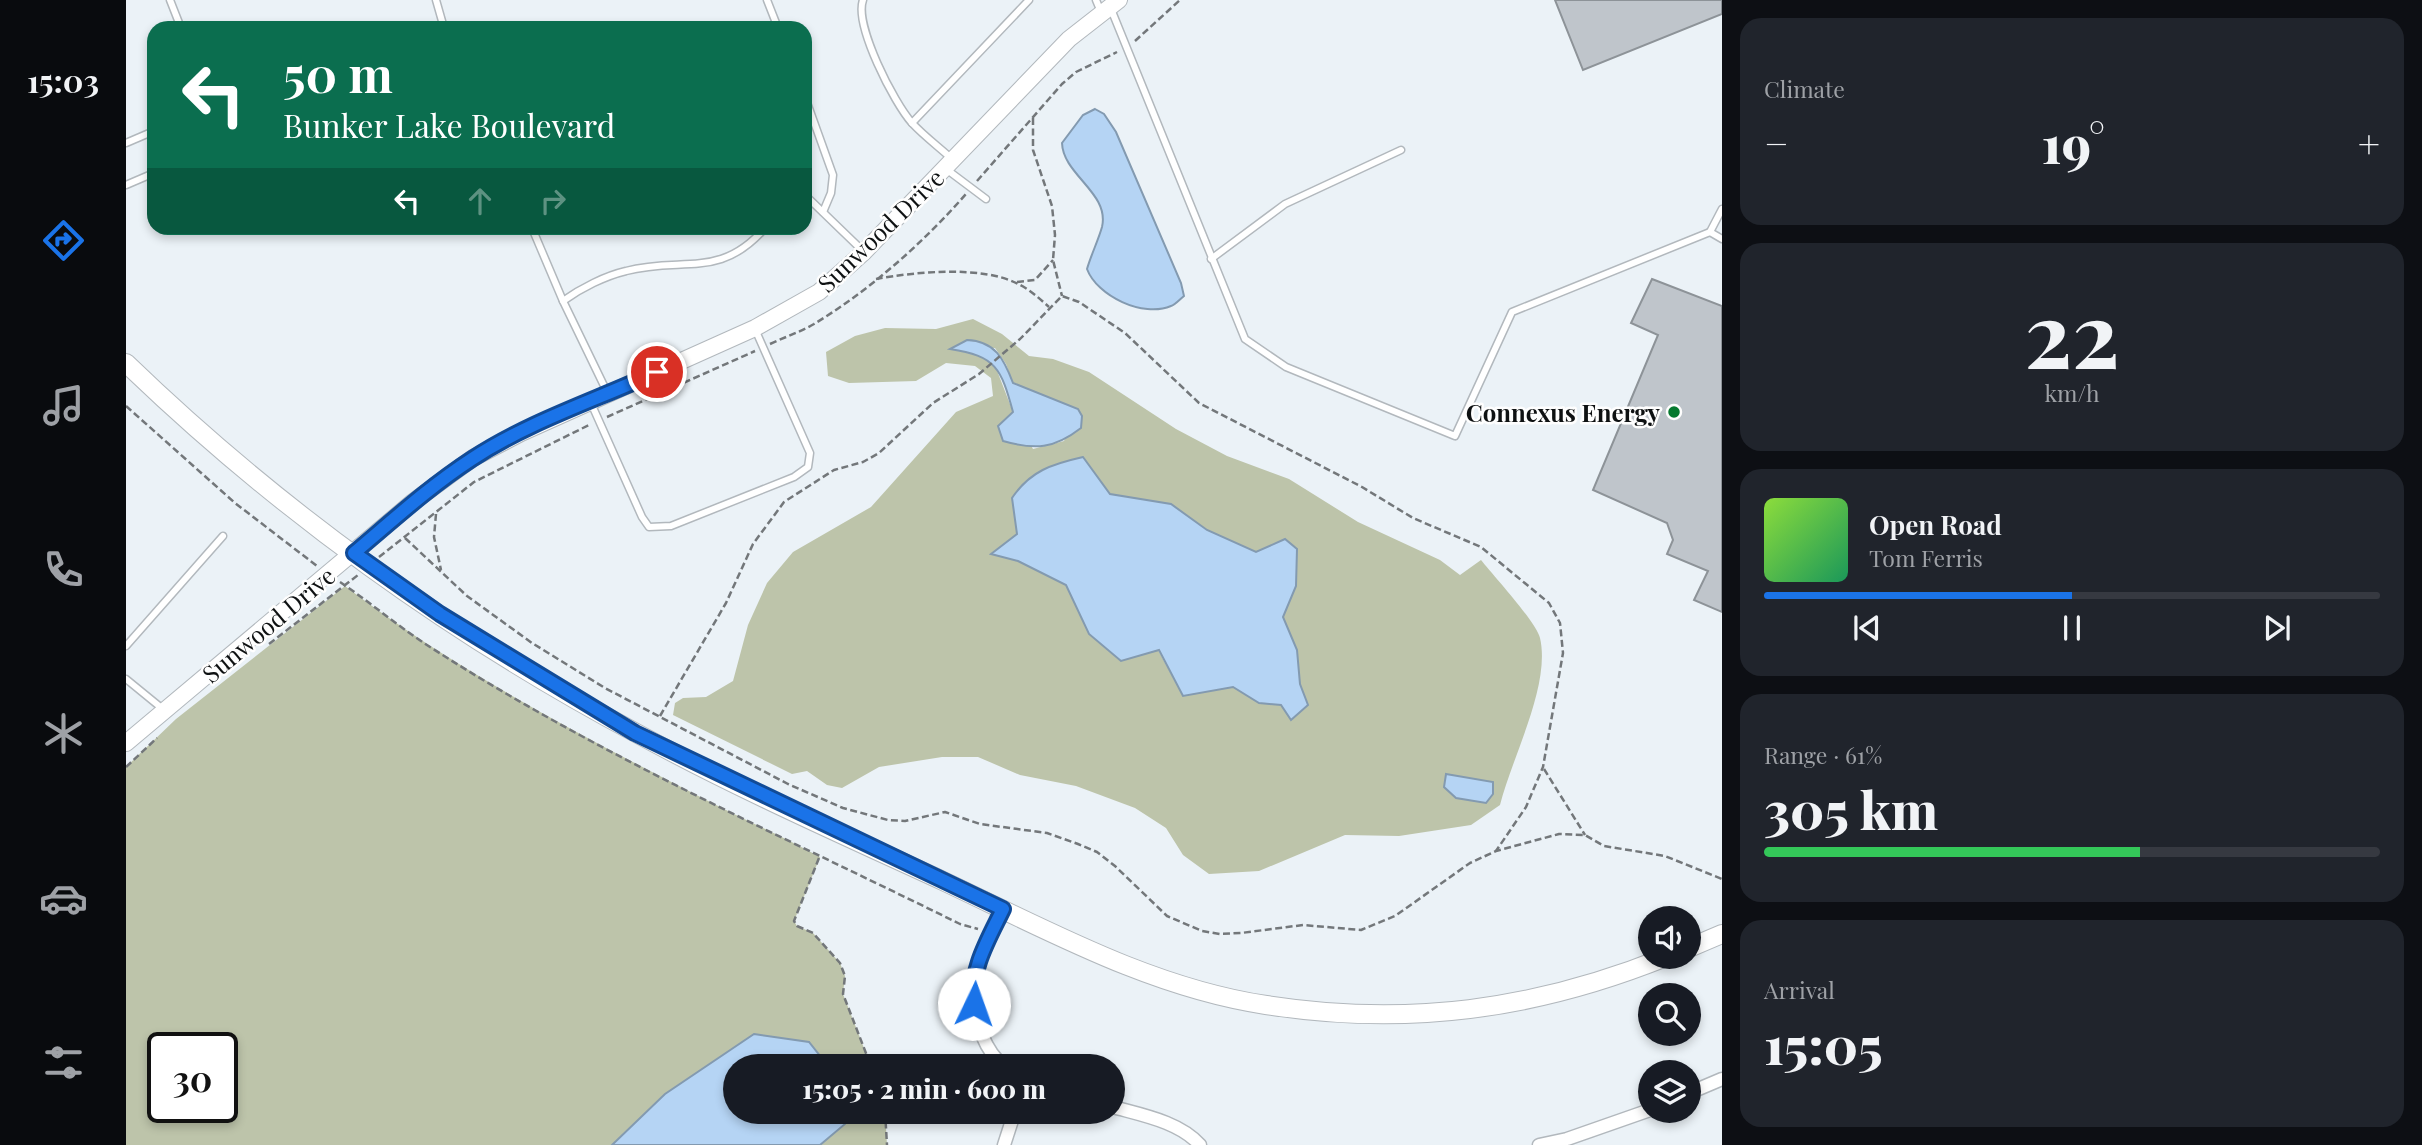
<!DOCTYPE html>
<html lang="en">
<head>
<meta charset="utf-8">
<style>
	:root { --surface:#171b24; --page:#20242c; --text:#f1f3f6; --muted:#9ea1a6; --line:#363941; --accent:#1a73e8 }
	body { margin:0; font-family:"Playfair Display",serif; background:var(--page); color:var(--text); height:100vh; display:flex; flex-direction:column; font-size:26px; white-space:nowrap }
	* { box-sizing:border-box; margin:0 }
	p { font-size:23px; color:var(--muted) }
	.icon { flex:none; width:38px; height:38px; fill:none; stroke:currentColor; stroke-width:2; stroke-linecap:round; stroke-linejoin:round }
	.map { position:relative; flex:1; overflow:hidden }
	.sheet { display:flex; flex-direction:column; gap:18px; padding:18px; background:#0d0f14; width:700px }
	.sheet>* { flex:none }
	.guide { position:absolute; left:21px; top:21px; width:665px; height:214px; border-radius:21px; box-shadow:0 4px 10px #0003; background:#0b6e4f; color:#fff; overflow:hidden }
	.buttons { position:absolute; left:1512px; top:906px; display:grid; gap:14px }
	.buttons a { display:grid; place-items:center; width:63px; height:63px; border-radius:50%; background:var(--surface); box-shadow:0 4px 10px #0003; font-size:35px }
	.speed { position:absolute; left:21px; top:1032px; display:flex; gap:14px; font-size:35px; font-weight:700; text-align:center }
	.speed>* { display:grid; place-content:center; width:91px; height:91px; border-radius:50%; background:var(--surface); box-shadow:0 4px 10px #0003; line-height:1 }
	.speed .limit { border:4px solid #111; border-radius:10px; background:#fff; color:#111 }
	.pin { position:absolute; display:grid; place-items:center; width:60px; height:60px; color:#fff; margin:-30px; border:4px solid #fff; border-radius:50%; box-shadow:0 2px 7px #0007 }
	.me { position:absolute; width:77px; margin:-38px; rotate:3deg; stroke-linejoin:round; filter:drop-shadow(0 0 5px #0008) }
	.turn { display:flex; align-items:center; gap:24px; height:147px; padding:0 21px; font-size:32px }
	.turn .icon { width:91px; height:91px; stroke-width:2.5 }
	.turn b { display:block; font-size:49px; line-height:60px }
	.lanes { display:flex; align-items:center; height:66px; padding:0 21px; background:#0003; justify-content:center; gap:35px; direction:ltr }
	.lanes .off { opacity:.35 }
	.big { font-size:52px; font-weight:800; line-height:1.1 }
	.sheet .card { flex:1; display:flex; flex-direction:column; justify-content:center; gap:10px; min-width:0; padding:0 24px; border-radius:21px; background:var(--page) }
	.sheet .dial { align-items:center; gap:0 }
	.dial b { font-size:91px; line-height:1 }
	.song { display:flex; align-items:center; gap:21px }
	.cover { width:84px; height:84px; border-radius:10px; background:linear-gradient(135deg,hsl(90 70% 55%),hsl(150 70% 35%)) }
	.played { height:7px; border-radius:4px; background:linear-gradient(90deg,var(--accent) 50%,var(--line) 50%) }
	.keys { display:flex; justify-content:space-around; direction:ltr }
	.heat { display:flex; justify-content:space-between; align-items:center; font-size:38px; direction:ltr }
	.charge { height:10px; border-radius:5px; background:linear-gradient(90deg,#34c759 61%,var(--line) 0) }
	.trip { position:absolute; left:597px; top:1054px; width:402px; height:70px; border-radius:35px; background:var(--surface); box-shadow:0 4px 10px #0003; font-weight:800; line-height:70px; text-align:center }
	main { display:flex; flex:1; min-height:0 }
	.menu { display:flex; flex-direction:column; width:126px; justify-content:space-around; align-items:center; background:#090b0e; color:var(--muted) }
	.menu .icon { width:49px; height:49px }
	.menu .on { color:var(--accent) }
	.menu b { font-size:32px; color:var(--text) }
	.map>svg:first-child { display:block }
	.green { fill:#bdc4aa; fill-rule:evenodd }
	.water { fill:#b5d4f4; stroke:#839ab0; stroke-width:2 }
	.building { fill:#bfc5cb; stroke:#8d9398; stroke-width:2 }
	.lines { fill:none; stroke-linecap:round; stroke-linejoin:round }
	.service-casing { stroke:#b2b8bd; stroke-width:9 }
	.minor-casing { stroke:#b2b8bd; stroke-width:15 }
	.tertiary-casing { stroke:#b2b8bd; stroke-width:18 }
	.secondary-casing { stroke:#b2b8bd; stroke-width:20 }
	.path { stroke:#73777a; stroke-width:2.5; stroke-dasharray:7 3.5; stroke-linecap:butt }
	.service { stroke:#fff; stroke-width:6 }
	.minor { stroke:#fff; stroke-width:12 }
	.tertiary { stroke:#fff; stroke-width:16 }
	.secondary { stroke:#fff; stroke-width:18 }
	.route-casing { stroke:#114b97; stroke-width:18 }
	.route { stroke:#1a73e8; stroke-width:12 }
	.poi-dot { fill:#05792f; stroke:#fefefe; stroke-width:2.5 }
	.labels { text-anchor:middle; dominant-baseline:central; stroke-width:5; stroke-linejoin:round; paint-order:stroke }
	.street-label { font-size:24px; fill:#0e1112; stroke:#fefefe }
	.poi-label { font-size:24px; font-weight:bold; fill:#0e1112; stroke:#fefefe; text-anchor:end }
</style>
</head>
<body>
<main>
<nav class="menu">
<b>15:03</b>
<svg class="icon on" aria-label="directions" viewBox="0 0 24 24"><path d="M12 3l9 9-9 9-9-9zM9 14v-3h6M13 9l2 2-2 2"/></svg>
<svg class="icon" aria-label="music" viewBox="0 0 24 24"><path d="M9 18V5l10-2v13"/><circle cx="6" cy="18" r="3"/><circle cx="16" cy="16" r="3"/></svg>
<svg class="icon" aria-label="phone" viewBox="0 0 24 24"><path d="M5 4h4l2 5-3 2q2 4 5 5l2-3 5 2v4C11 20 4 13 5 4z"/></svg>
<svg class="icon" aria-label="climate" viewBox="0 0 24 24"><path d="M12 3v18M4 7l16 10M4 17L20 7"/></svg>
<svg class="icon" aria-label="car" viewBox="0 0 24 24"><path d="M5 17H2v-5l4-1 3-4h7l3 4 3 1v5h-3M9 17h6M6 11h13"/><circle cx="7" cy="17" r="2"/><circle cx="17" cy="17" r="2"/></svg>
<svg class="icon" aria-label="filters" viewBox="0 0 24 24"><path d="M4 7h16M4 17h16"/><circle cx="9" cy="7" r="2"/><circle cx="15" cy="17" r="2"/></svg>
</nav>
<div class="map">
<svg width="1596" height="1145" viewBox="0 0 1596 1145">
	<rect width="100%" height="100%" fill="#ebf2f7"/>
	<g class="green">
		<path d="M 847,319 L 876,334 L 903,356 L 927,359 L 963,372 L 1050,429 L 1101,456 L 1163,479 L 1232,522 L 1314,560 L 1334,575 L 1355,560 C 1367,575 1411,623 1414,638 C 1425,685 1386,757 1374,805 L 1345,825 L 1273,836 L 1219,835 L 1133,871 L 1083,874 L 1057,855 L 1040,828 L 1009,808 L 950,786 L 894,775 L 852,757 L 816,757 L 753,767 L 716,788 L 701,785 L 681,771 L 666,774 L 547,715 L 549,703 L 557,698 L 580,697 L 607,681 L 622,625 L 641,583 L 667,552 L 745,507 L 830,412 L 867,396 L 865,378 L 849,366 L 820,363 L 790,381 L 723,383 L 702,376 L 700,352 L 729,336 L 759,328 L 810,329 ZM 869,348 L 880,364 L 887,383 L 952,409 L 938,441 L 907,449 L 887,412 L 870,368 L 858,356 L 825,349 ZM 984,494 L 1045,504 L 1081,530 L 1130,552 L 1171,549 L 1170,586 L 1157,617 L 1171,650 L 1174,684 L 1155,705 L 1133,703 L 1107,687 L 1057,696 L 1032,650 L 963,634 L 940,585 L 892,561 L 866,554 L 891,534 Z"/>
		<path d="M 219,586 C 332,672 458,737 584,802 C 621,821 658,837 694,857 L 668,921 L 671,926 L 687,933 L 714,963 L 719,976 L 717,994 L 745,1066 L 609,1066 L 609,1111 L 759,1111 L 761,1145 L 0,1145 L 0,767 L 50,719 ZM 37,1048 L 96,1048 L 96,1108 L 37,1108 Z"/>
	</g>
	<g class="water">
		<path d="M 969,109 L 978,114 L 990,132 L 1055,283 L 1058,296 C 1054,299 1049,305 1045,306 C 1017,318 971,296 961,269 C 965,255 972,241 976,227 C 984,193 937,175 936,143 L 957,115 Z"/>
		<path d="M 841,340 C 869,341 878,359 887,383 L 952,409 L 956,416 L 955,428 C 928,449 909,450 877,441 L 872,426 L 887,412 C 875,368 870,356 824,349 Z"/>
		<path d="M 957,457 L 984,494 L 1045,504 L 1081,530 L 1130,552 L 1159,539 L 1171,549 L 1170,586 L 1157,617 L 1171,650 L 1174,684 L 1182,705 L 1165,720 L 1155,705 L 1133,703 L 1107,687 L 1057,696 L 1033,650 L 995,661 L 963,634 L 940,585 L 892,561 L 865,554 L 891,534 L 886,498 C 904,471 926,464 957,457 Z"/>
		<path d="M 1320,774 L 1367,782 L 1367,794 L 1360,803 L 1330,798 L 1318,787 Z"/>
		<path d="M 628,1034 L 683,1042 L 702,1066 L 609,1066 L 609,1111 L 716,1111 L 719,1124 L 694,1145 L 486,1145 L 539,1094 Z"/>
	</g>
	<g class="building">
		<path d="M 1429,0 L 1596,0 L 1596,14 L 1457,70 Z"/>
		<path d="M 1526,279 L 1596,306 L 1596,612 L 1568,600 L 1582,571 L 1541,554 L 1547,540 L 1541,523 L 1467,490 L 1532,335 L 1505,323 Z"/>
	</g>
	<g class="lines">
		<g class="service-casing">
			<g id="service">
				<path d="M 44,0 L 55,28"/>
				<path d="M 310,0 L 318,28"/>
				<path d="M 641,0 L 652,28"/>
				<path d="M 737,0 C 728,25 768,103 786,123 C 798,136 813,147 826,159"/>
				<path d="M 970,0 L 975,12"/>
				<path d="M 985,9 L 1119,339 L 1160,367 L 1329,436 L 1386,312 L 1584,232 L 1596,239"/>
				<path d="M 679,97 L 707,175 L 705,193 L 697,212"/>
				<path d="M 786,123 L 903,0"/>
				<path d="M 0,143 L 28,131"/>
				<path d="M 820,169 L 860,199"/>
				<path d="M 0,185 L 28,173"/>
				<path d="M 679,195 L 737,251"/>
				<path d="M 406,228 L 437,301"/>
				<path d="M 1584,232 L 1596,209"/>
				<path d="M 1085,259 L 1159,204 L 1275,150"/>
				<path d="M 481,392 L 437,301 C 455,288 479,276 500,271 C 556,256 594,280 639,228"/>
				<path d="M 465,403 L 516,517 L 523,527 L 545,526 L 668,477 L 682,467 L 684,453 L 629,329"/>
				<path d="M 0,646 L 97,536"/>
				<path d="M 0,679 L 38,710"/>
			</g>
		</g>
		<g class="minor-casing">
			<g id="minor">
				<path d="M 877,909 C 856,951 836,988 856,1035 C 861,1047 867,1058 878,1066"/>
				<path d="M 1563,1093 L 1596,1079"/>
				<path d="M 987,1107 C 1016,1115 1054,1122 1074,1145"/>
				<path d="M 878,1145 L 889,1111"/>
				<path d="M 1413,1145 L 1441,1139 L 1524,1110"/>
			</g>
		</g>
		<g class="tertiary-casing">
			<path id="tertiary" d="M 0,743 L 287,502 L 347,458 L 395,433 L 629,328 L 693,292 L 738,252 L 943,39 L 993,0"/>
		</g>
		<g class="secondary-casing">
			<g id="secondary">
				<path d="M 0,363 C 151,509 326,635 512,734 C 611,788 715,834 817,881 C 921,930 1026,988 1140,1005 C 1281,1027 1408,1010 1540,957"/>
				<path d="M 1563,948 L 1596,934"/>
			</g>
		</g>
		<g class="path">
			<path d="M 1009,41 L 1054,0"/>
			<path d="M 907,118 L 907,150 L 926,206 L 929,235 L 927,260 L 936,296"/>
			<path d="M 851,181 L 936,84 L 950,72 L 991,52"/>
			<path d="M 750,279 C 788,272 857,265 892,284 C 903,289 913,298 923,307"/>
			<path d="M 891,282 L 909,280 L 927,260"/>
			<path d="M 644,344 C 659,337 674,332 688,324 C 744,290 797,243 840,194"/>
			<path d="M 0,406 L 109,503 L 191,566"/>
			<path d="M 481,417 L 629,351"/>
			<path d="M 310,514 L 308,537 L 315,570"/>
			<path d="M 279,538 L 341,596 L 406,643 L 479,688 L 662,784 L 717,808 L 762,820 L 779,821 L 819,812 L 854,824 L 921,833 L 952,844 L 971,852 L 989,866 L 1041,916 L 1076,931 L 1094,934 L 1115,933 L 1177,925 L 1235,930 L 1269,916 L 1344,863 L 1370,851 L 1433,834 L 1459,835 L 1478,846 L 1539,856 L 1596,879"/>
			<path d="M 253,557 L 348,482 L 465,424"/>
			<path d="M 214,582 C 245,603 273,627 304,647 C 472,755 656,836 834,924 L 852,929"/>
			<path d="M 143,644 L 232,575"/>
			<path d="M 534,716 L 600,603 L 627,544 L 658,502 L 708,470 L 737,462 L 753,453 L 807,403 L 853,374 L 894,339 L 936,296 L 953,302 L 999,333 L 1073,403 L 1236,487 L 1287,518 L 1355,547 L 1423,603 L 1434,623 L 1437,653 L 1417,767 L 1400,807 L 1370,851"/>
			<path d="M 0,767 L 31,738"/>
			<path d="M 1418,769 L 1459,835"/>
			<path d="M 693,858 L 668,921 L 671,926 L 687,933 L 714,963 L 719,976 L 717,994 L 745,1066"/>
			<path d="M 759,1111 L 761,1145"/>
		</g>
		<use href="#service" class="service"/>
		<use href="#minor" class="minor"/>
		<use href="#tertiary" class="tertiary"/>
		<use href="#secondary" class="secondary"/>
	</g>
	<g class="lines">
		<g class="route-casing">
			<path id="route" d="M 531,372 C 470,400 402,422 346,459 C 303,487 266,521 228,553 L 314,614 L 509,733 L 877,909 C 862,940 844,969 848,1004"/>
		</g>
		<use href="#route" class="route"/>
	</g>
	<circle class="poi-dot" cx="1548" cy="412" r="7"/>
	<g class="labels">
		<g class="street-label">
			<text transform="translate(754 230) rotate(-44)">Sunwood Drive</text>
			<text transform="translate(142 624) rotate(-40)">Sunwood Drive</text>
		</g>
		<g class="poi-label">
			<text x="1534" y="412">Connexus Energy</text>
		</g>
	</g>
</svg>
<div class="buttons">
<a><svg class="icon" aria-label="sound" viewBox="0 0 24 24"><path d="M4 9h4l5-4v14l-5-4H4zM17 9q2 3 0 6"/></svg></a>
<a><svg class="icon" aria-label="search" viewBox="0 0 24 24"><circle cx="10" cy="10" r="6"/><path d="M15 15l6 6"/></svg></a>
<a><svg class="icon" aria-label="layers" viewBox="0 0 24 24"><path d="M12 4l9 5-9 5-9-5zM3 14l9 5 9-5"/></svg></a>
</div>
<div class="speed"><div class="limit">30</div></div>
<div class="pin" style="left:531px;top:372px;background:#d93025"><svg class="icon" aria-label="arrive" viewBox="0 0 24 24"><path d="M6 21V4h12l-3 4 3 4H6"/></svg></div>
<svg class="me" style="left:848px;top:1004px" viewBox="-20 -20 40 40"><circle r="19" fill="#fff"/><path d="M0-13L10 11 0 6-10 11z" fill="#1a73e8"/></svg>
<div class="trip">15:05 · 2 min · 600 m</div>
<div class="guide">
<div class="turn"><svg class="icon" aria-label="left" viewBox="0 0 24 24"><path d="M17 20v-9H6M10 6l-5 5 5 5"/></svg><div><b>50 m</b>Bunker Lake Boulevard</div></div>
<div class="lanes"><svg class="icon" aria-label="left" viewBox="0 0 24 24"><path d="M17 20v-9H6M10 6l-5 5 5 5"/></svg><svg class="icon off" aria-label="ahead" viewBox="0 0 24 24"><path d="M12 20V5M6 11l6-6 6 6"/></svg><svg class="icon off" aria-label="right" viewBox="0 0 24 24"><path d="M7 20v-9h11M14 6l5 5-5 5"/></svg></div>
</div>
</div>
<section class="sheet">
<div class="card"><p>Climate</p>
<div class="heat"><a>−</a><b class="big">19°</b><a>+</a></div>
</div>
<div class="card dial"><b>22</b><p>km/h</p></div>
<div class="card">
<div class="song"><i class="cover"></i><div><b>Open Road</b><p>Tom Ferris</p></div></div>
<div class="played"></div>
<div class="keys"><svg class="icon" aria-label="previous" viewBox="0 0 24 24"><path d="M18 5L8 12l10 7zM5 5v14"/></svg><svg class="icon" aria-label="pause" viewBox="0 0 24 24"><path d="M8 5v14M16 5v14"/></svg><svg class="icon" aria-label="next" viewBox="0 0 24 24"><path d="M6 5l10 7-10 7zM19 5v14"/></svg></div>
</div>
<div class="card"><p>Range · 61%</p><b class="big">305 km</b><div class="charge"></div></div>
<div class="card"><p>Arrival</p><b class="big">15:05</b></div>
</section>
</main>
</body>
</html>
